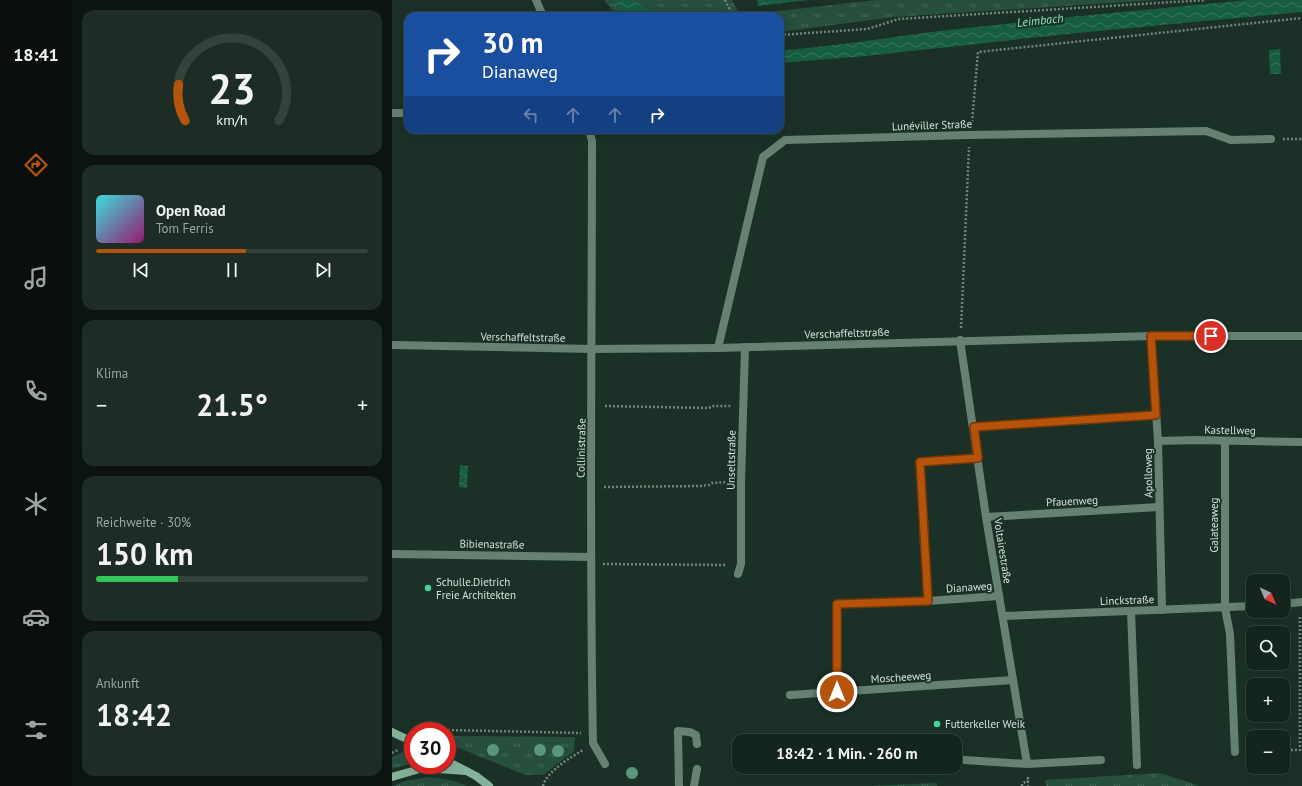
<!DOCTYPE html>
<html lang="de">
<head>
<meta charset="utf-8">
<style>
	:root { --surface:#14251d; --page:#1d2d26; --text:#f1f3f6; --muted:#9da5a4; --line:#33423b; --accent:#b45309 }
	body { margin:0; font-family:"PT Sans",sans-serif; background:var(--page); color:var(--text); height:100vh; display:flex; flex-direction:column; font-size:15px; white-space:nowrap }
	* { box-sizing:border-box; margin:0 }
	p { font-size:13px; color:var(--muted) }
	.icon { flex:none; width:22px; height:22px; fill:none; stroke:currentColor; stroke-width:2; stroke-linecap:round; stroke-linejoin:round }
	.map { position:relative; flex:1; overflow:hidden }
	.drawer { display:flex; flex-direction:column; gap:10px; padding:10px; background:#0b1410; width:320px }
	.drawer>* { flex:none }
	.top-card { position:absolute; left:12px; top:12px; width:380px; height:122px; border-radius:12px; box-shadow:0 4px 16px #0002,0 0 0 1px var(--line); background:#1a4fa0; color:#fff; overflow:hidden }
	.needle { width:26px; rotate:136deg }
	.fabs { position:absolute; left:854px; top:574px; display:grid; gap:8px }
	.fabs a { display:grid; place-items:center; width:44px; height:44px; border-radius:8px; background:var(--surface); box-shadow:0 4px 16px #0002,0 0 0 1px var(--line); font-size:20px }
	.speed { position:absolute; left:12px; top:722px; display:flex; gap:8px; font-size:20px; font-weight:700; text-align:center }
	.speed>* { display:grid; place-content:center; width:52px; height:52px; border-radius:50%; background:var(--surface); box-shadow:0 4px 16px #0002,0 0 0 1px var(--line); line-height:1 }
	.speed .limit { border:6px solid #d22; background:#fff; color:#111 }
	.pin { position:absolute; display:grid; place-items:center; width:34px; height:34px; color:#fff; margin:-17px; border:2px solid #fff; border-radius:50%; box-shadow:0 1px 4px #0007 }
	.me { position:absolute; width:44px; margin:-22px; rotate:0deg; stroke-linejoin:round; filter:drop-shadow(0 0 3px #0008) }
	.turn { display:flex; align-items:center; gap:14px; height:84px; padding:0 12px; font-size:18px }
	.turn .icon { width:52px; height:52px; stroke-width:2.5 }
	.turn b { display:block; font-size:28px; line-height:34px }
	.lanes { display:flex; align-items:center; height:38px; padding:0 12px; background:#0003; justify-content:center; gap:20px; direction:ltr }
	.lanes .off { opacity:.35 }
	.big { font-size:30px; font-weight:700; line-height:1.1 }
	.drawer .widget { flex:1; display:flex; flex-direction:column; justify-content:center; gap:6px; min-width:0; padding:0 14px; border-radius:12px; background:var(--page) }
	.drawer .dial { align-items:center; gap:0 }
	.dial svg { height:104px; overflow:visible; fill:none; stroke:var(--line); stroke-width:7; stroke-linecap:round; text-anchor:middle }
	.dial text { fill:var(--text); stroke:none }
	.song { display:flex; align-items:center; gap:12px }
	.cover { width:48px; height:48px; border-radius:6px; background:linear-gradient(135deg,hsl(180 70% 55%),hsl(320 70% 35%)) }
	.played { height:4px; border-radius:2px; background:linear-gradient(90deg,var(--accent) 55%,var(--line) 55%) }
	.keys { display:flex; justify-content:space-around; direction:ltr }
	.heat { display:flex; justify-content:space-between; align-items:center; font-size:22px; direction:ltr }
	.charge { height:6px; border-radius:3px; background:linear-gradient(90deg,#34c759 30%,var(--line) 0) }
	.trip { position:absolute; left:340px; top:734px; width:230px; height:40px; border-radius:12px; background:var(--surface); box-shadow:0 4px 16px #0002,0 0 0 1px var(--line); font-weight:700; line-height:40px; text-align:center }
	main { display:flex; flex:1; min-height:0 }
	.dock { display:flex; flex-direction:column; width:72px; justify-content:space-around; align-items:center; background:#080f0c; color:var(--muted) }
	.dock .icon { width:28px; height:28px }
	.dock .on { color:var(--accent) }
	.dock b { font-size:18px; color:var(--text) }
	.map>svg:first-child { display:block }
	.grass { fill:url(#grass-tufts) }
	.water { fill:url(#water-waves) }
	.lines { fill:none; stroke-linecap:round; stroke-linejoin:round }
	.path { stroke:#71837a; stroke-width:2.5; stroke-dasharray:2 2; stroke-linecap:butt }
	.lane { stroke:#668174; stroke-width:8 }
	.street { stroke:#668174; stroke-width:8 }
	.secondary { stroke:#86b29c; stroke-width:8 }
	.tree { fill:#58977a }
	.route-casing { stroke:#753606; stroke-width:10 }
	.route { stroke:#b45309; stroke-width:7 }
	.poi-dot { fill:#48d49d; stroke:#1b3127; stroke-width:1.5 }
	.labels { text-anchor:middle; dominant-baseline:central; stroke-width:4; stroke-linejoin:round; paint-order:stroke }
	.street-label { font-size:11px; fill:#d3e1da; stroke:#1b3127 }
	.poi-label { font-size:11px; fill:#d3e1da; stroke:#1b3127; text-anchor:start }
	.water-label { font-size:12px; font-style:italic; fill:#88e9bd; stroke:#1b3127 }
</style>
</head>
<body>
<main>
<nav class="dock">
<b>18:41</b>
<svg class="icon on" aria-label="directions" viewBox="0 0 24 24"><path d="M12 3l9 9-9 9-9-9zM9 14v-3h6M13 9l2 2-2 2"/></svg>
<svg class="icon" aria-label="music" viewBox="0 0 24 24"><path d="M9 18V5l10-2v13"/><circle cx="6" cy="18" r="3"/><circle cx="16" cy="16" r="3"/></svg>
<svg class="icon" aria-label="phone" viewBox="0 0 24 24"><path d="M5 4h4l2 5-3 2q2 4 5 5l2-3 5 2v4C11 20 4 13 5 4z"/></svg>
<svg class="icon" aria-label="climate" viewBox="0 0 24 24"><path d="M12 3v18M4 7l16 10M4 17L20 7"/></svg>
<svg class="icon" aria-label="car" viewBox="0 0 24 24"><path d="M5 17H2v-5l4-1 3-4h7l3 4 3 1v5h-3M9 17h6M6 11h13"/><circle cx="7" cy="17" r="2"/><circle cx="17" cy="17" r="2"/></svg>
<svg class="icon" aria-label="filters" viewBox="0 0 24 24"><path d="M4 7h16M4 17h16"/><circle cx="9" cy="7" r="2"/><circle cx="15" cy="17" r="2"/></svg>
</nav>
<section class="drawer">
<div class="widget dial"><svg viewBox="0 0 100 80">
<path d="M14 69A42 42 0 1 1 86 69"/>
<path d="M14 69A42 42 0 0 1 9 41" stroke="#b45309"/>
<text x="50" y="56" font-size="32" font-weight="700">23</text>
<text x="50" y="72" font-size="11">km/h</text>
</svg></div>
<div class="widget">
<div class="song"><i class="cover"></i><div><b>Open Road</b><p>Tom Ferris</p></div></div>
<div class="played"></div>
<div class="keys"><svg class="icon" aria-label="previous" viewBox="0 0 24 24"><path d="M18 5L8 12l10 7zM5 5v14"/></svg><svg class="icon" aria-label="pause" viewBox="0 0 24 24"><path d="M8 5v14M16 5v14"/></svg><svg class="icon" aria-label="next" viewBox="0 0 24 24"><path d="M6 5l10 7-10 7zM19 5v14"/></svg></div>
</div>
<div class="widget"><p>Klima</p>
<div class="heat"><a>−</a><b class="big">21.5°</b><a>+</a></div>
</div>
<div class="widget"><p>Reichweite · 30%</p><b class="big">150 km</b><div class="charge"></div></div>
<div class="widget"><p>Ankunft</p><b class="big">18:42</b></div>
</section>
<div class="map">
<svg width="910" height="786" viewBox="0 0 910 786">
	<defs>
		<pattern id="grass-tufts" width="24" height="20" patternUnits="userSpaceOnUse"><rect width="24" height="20" fill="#274f3d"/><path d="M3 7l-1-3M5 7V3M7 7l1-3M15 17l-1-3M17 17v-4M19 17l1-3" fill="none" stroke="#456858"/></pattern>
		<pattern id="water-waves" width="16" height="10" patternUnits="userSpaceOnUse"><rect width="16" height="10" fill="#165d42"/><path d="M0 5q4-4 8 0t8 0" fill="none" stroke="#37745d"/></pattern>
	</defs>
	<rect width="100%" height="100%" fill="#1b3127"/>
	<g class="grass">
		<path d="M 212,0 L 340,0 L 349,16 L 225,16 Z"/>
		<path d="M 483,0 L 766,0 L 502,17 L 388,32 L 388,16 L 353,16 L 361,14 Z"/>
		<path d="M 58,736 L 183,737 L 182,751 L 151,775 L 133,775 L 55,743 L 55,740 Z"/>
		<path d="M 17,749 L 21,751 L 21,763 L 0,769 L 0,757 Z"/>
		<path d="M 768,773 L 808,786 L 654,786 L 653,780 Z"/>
		<path d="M 36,777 C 50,778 62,780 75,786 L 2,786 L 13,781 Z"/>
		<path d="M 545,783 L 545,786 L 477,786 Z"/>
	</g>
	<g class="water">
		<path d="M 220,0 L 241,0 L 263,16 L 237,16 Z"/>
		<path d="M 365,0 L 417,0 L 366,6 Z"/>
		<path d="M 856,0 L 910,0 L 910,12 L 685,33 L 464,57 L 388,63 L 388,51 L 459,43 L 547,31 L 678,17 Z"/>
		<path d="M 888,49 L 889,74 L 878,74 L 877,50 Z"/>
		<path d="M 68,465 L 76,466 L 75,488 L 67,487 Z"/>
	</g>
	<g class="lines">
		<g class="path">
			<path d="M 333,0 L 341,16"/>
			<path d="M 388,35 L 475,29 L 507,19 L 814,0"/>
			<path d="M 580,122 L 586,52 L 910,18"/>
			<path d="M 891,139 L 910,139"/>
			<path d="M 569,328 L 577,147"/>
			<path d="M 213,406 L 317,408 L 320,406 L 339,406"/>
			<path d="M 212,487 L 308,486 L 317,485 L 320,483 L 336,482"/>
			<path d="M 211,564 L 334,565"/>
			<path d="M 28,730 L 55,730 L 189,733"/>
			<path d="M 891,750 L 908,750 L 908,615"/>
			<path d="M 0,753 L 6,750"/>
			<path d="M 636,777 L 636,786"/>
			<path d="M 151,786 C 154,772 179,757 191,750"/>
			<path d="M 630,786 L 630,784 L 636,780"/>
		</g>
		<g class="lane">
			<path d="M 839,140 L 879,139"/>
			<path d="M 759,336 L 766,441 L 770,610"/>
			<path d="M 833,608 L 838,634 L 843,752"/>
			<path d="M 739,611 L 745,765"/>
			<path d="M 287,786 L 286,731 L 298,732 L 304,735 L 305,744"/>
			<path d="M 302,786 L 305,769"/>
		</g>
		<g class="street">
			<path d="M 144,0 L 151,16"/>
			<path d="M 0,113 L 16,113"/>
			<path d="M 197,130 L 200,141 C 200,342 197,542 201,743 L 213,764"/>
			<path d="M 568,340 L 594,517 L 635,764 L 709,760"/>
			<path d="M 0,345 L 200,349 L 326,348 L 759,336 L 910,336"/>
			<path d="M 326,348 L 371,157 L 393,140 L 577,135 L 814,131 L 839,140"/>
			<path d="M 582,427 L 764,415"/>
			<path d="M 766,441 L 803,440 L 910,442"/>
			<path d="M 833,441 L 833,608"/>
			<path d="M 594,517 L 767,507"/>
			<path d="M 0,554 L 199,557"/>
			<path d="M 346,574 L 349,564 L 349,482 L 353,347"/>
			<path d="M 536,601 L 528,462 L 586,458"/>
			<path d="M 891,604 L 910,602"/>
			<path d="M 611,616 L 861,606"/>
			<path d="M 445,692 L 445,604 L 536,601 L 607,596"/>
			<path d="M 398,695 L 621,680"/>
			<path d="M 572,760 L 635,764"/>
		</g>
		<g class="secondary">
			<path d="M 0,732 L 21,742"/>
			<path d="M 55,761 L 84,776 L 97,786"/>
			<path d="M 0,777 L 31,768 L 74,771"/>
		</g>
	</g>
	<g class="tree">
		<circle cx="101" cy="750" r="6"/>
		<circle cx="148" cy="750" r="6"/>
		<circle cx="166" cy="751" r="6"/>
		<circle cx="240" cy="773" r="6"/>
	</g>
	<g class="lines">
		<g class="route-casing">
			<path id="route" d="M 445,692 L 445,604 L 536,601 L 528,462 L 586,458 L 582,427 L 764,415 L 759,336 L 819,336"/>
		</g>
		<use href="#route" class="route"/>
	</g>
	<g class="poi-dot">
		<circle cx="36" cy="588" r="4"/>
		<circle cx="545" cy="724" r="4"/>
	</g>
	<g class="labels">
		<g class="street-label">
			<text transform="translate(540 125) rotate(-2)">Lunéviller Straße</text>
			<text transform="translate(455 333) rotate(-2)">Verschaffeltstraße</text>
			<text transform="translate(131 337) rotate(1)">Verschaffeltstraße</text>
			<text transform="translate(838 430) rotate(1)">Kastellweg</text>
			<text transform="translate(189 448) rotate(-89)">Collinistraße</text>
			<text transform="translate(339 460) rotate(-89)">Unseltstraße</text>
			<text transform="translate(756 473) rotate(-91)">Apolloweg</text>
			<text transform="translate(680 501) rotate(-3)">Pfauenweg</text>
			<text transform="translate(822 525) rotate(-90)">Galateaweg</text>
			<text transform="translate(100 544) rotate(1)">Bibienastraße</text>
			<text transform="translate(611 551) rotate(81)">Voltairestraße</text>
			<text transform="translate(577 587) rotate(-4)">Dianaweg</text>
			<text transform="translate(735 600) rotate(-2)">Linckstraße</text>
			<text transform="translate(509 677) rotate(-4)">Moscheeweg</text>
		</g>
		<g class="poi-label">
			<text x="44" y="582">Schulle.Dietrich<tspan x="44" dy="13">Freie Architekten</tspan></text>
			<text x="553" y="724">Futterkeller Weik</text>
		</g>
		<g class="water-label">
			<text transform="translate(648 20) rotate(-6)">Leimbach</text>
		</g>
	</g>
</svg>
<div class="fabs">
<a><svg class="needle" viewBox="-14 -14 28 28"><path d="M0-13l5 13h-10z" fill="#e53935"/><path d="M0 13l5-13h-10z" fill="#9da5a4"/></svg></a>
<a><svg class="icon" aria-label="search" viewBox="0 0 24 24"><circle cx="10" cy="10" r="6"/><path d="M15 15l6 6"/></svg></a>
<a>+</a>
<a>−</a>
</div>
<div class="speed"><div class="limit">30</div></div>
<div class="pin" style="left:819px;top:336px;background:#d93025"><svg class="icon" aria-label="arrive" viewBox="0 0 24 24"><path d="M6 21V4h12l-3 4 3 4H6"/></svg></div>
<svg class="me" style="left:445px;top:692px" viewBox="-20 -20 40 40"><circle r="17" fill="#b45309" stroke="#fff" stroke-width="3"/><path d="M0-11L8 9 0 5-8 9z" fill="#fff"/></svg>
<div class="trip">18:42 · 1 Min. · 260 m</div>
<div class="top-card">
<div class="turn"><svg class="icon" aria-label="right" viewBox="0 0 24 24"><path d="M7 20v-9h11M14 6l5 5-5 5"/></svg><div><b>30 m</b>Dianaweg</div></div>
<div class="lanes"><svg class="icon off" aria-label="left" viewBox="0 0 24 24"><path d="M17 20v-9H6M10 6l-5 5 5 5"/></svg><svg class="icon off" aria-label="ahead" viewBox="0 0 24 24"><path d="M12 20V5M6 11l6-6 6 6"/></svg><svg class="icon off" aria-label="ahead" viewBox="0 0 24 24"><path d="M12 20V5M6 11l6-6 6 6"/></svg><svg class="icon" aria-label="right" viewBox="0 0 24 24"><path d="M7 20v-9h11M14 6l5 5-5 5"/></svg></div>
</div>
</div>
</main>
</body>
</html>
